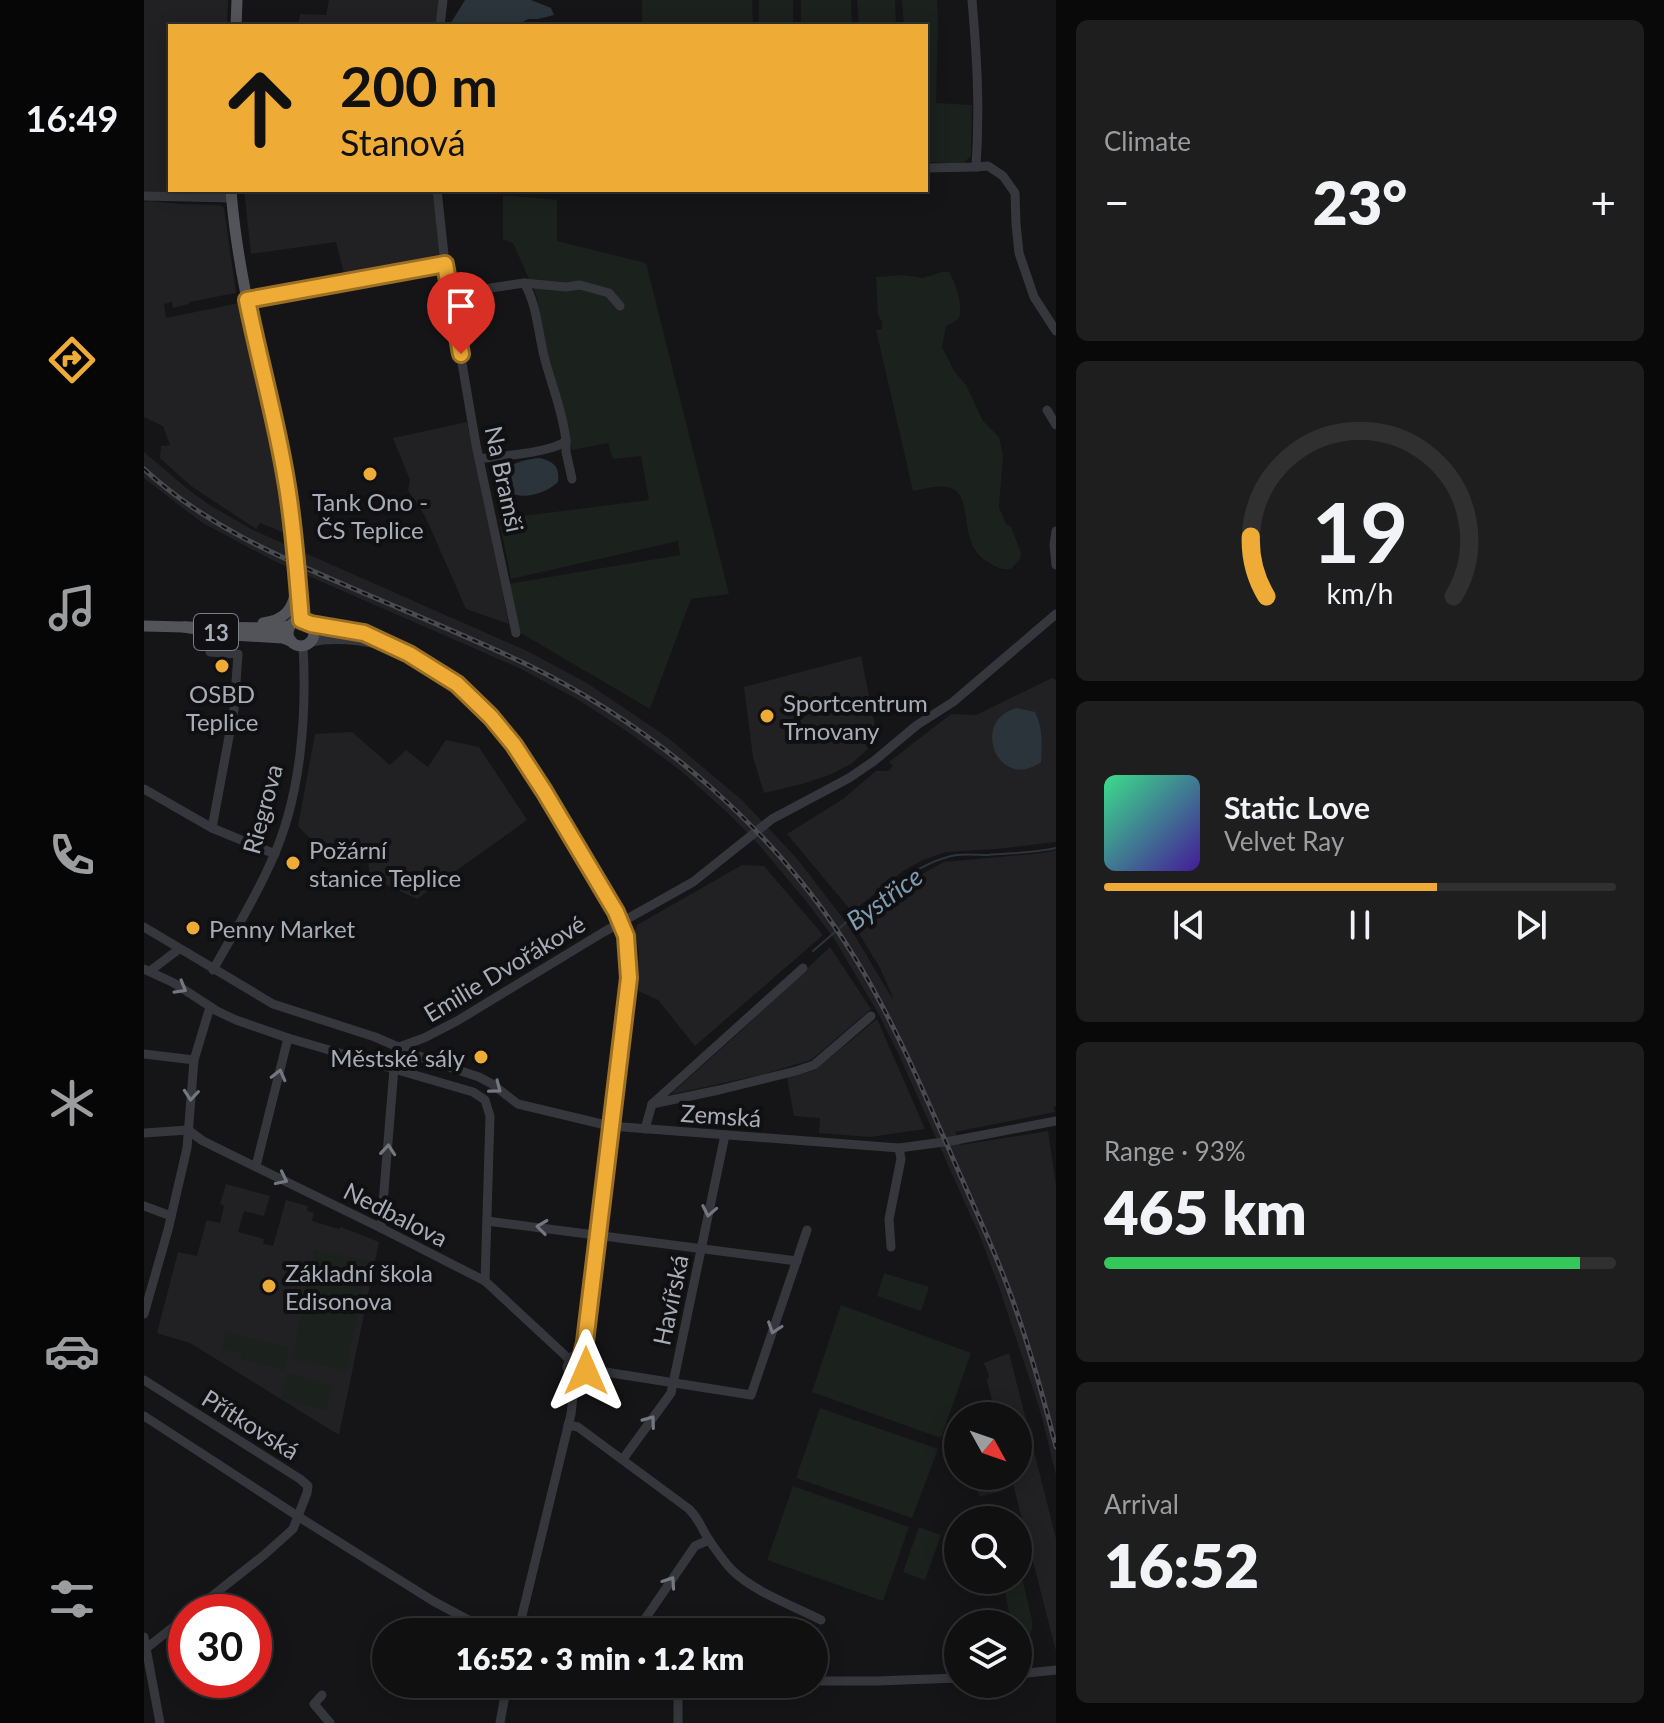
<!DOCTYPE html>
<html lang="en">
<head>
<meta charset="utf-8">
<style>
	:root { --surface:#101011; --page:#1e1e1f; --text:#f1f3f6; --muted:#9c9d9f; --line:#303031; --accent:#eeac36 }
	body { margin:0; font-family:Lato,sans-serif; background:var(--page); color:var(--text); height:100vh; display:flex; flex-direction:column; font-size:30px; white-space:nowrap }
	* { box-sizing:border-box; margin:0 }
	p { font-size:26px; color:var(--muted) }
	.icon { flex:none; width:44px; height:44px; fill:none; stroke:currentColor; stroke-width:2; stroke-linecap:round; stroke-linejoin:round }
	.map { position:relative; flex:1; overflow:hidden }
	.details { display:flex; flex-direction:column; gap:20px; padding:20px; background:#090909; width:608px }
	.details>* { flex:none }
	.top-card { position:absolute; left:24px; top:24px; width:760px; height:168px; border-radius:0px; box-shadow:0 4px 20px #0003,0 0 0 2px var(--line); background:#eeac36; color:#111; overflow:hidden }
	.needle { width:52px; rotate:130deg }
	.fabs { position:absolute; left:800px; top:1402px; display:grid; gap:16px }
	.fabs a { display:grid; place-items:center; width:88px; height:88px; border-radius:50%; background:var(--surface); box-shadow:0 4px 20px #0003,0 0 0 2px var(--line); font-size:40px }
	.speed { position:absolute; left:24px; top:1594px; display:flex; gap:16px; font-size:40px; font-weight:700; text-align:center }
	.speed>* { display:grid; place-content:center; width:104px; height:104px; border-radius:50%; background:var(--surface); box-shadow:0 4px 20px #0003,0 0 0 2px var(--line); line-height:1 }
	.speed .limit { border:12px solid #d22; background:#fff; color:#111 }
	.pin { position:absolute; display:grid; place-items:center; width:68px; height:68px; color:#fff; margin:-82px -34px; border-radius:50% 50% 50% 0; rotate:-45deg; box-shadow:0 0 8px #0007 }
	.pin .icon { rotate:45deg }
	.me { position:absolute; width:88px; margin:-44px; rotate:0deg; stroke-linejoin:round; filter:drop-shadow(0 0 6px #0008) }
	.turn { display:flex; align-items:center; gap:28px; height:168px; padding:0 40px; font-size:36px }
	.turn .icon { width:104px; height:104px; stroke-width:2.5 }
	.turn b { display:block; font-size:56px; line-height:68px }
	.big { font-size:60px; font-weight:800; line-height:1.1 }
	.details .card { flex:1; display:flex; flex-direction:column; justify-content:center; gap:12px; min-width:0; padding:0 28px; border-radius:12px; background:var(--page) }
	.details .dial { align-items:center; gap:0 }
	.dial svg { height:208px; overflow:visible; fill:none; stroke:var(--line); stroke-width:7; stroke-linecap:round; text-anchor:middle }
	.dial text { fill:var(--text); stroke:none }
	.song { display:flex; align-items:center; gap:24px }
	.cover { width:96px; height:96px; border-radius:12px; background:linear-gradient(135deg,hsl(150 70% 55%),hsl(260 70% 35%)) }
	.played { height:8px; border-radius:4px; background:linear-gradient(90deg,var(--accent) 65%,var(--line) 65%) }
	.keys { display:flex; justify-content:space-around; direction:ltr }
	.heat { display:flex; justify-content:space-between; align-items:center; font-size:44px; direction:ltr }
	.charge { height:12px; border-radius:6px; background:linear-gradient(90deg,#34c759 93%,var(--line) 0) }
	.trip { position:absolute; left:228px; top:1618px; width:456px; height:80px; border-radius:40px; background:var(--surface); box-shadow:0 4px 20px #0003,0 0 0 2px var(--line); font-weight:800; line-height:80px; text-align:center }
	main { display:flex; flex:1; min-height:0 }
	.tabs { display:flex; flex-direction:column; width:144px; justify-content:space-around; align-items:center; background:#060607; color:var(--muted) }
	.tabs .icon { width:56px; height:56px }
	.tabs .current { color:var(--accent) }
	.tabs b { font-size:36px; color:var(--text) }
	.map>svg:first-child { display:block }
	.built { fill:#212124 }
	.green { fill:#1b211c }
	.water { fill:#2b343a }
	.lines { fill:none; stroke-linecap:round; stroke-linejoin:round }
	.stream { stroke:#2b343a; stroke-width:2 }
	.minor { stroke:#36373c; stroke-width:9 }
	.major { stroke:#52545a; stroke-width:11 }
	.rail-casing { stroke:#494b51; stroke-width:5 }
	.rail { stroke:#101012; stroke-width:2; stroke-dasharray:6; stroke-linecap:butt }
	.oneway { stroke:#747780 }
	.route-casing { stroke:#9b7023; stroke-width:20 }
	.route { stroke:#eeac36; stroke-width:14 }
	.poi-dot { fill:#eeac36; stroke:#101012; stroke-width:3 }
	.labels { text-anchor:middle; dominant-baseline:central; stroke-width:8; stroke-linejoin:round; paint-order:stroke }
	.shield { fill:#101012; stroke:#7a7d86; stroke-width:2 }
	.shield-label { font-size:22px; font-weight:bold; fill:#a7acb7 }
	.street-label { font-size:24px; fill:#a7acb7; stroke:#101012 }
	.poi-label { font-size:24px; fill:#a7acb7; stroke:#101012; text-anchor:start }
	.water-label { font-size:26px; font-style:italic; fill:#7f9bb1; stroke:#101012 }
</style>
</head>
<body>
<main>
<nav class="tabs">
<b>16:49</b>
<svg class="icon current" aria-label="directions" viewBox="0 0 24 24"><path d="M12 3l9 9-9 9-9-9zM9 14v-3h6M13 9l2 2-2 2"/></svg>
<svg class="icon" aria-label="music" viewBox="0 0 24 24"><path d="M9 18V5l10-2v13"/><circle cx="6" cy="18" r="3"/><circle cx="16" cy="16" r="3"/></svg>
<svg class="icon" aria-label="phone" viewBox="0 0 24 24"><path d="M5 4h4l2 5-3 2q2 4 5 5l2-3 5 2v4C11 20 4 13 5 4z"/></svg>
<svg class="icon" aria-label="climate" viewBox="0 0 24 24"><path d="M12 3v18M4 7l16 10M4 17L20 7"/></svg>
<svg class="icon" aria-label="car" viewBox="0 0 24 24"><path d="M5 17H2v-5l4-1 3-4h7l3 4 3 1v5h-3M9 17h6M6 11h13"/><circle cx="7" cy="17" r="2"/><circle cx="17" cy="17" r="2"/></svg>
<svg class="icon" aria-label="filters" viewBox="0 0 24 24"><path d="M4 7h16M4 17h16"/><circle cx="9" cy="7" r="2"/><circle cx="15" cy="17" r="2"/></svg>
</nav>
<div class="map">
<svg width="912" height="1723" viewBox="0 0 912 1723">
	<rect width="100%" height="100%" fill="#151517"/>
	<g class="built">
		<path d="M 0,0 L 84,0 L 83,26 L 26,26 L 26,190 L 76,190 L 73,192 L 0,192 Z"/>
		<path d="M 185,0 L 295,0 L 292,26 L 154,26 L 156,14 L 182,15 Z"/>
		<path d="M 100,190 L 289,190 L 297,262 L 201,278 L 192,242 L 107,254 Z"/>
		<path d="M 6,201 L 36,204 L 77,205 L 80,208 L 92,293 L 45,302 L 45,304 L 29,308 L 28,302 L 20,304 L 22,318 L 95,303 L 134,479 L 141,533 L 116,523 L 112,529 L 47,486 L 16,458 L 17,446 L 26,445 L 19,426 L 0,417 L 0,202 Z"/>
		<path d="M 323,422 L 365,624 L 322,609 L 282,518 L 264,490 L 266,480 L 249,438 Z"/>
		<path d="M 0,452 L 46,491 L 67,506 L 109,530 L 383,651 L 443,683 L 523,737 L 599,801 L 655,861 L 707,929 L 749,1000 L 748,995 L 736,968 L 708,922 L 765,881 L 800,862 L 899,853 L 912,850 L 912,1106 L 909,1107 L 911,1112 L 811,1132 L 817,1145 L 904,1131 L 912,1185 L 912,1475 L 896,1410 L 856,1290 L 837,1239 L 755,1055 L 734,1013 L 691,940 L 662,901 L 616,846 L 586,815 L 537,771 L 487,734 L 433,699 L 375,668 L 130,561 L 57,522 L 0,478 Z"/>
		<path d="M 717,656 L 733,736 L 726,747 L 707,764 L 685,775 L 658,784 L 620,793 L 609,757 L 600,687 Z"/>
		<path d="M 908,678 L 912,680 L 912,842 L 852,849 L 802,852 L 779,860 L 759,871 L 708,912 L 643,834 L 699,799 L 732,771 L 744,771 L 749,766 L 745,762 L 807,714 L 832,715 Z"/>
		<path d="M 208,732 L 246,765 L 262,750 L 284,767 L 302,740 L 335,747 L 383,820 L 273,899 L 226,877 L 224,861 L 167,840 L 154,826 L 171,734 Z"/>
		<path d="M 598,865 L 620,866 L 679,935 L 551,1046 L 514,1000 L 492,990 L 495,954 L 491,931 L 493,925 Z"/>
		<path d="M 686,947 L 727,1009 L 667,1060 L 620,1074 L 529,1094 L 528,1093 L 598,1030 Z"/>
		<path d="M 733,1019 L 781,1129 L 726,1137 L 675,1133 L 676,1118 L 650,1116 L 643,1078 L 671,1070 Z"/>
		<path d="M 82,1184 L 126,1196 L 120,1216 L 100,1211 L 94,1232 L 120,1239 L 119,1244 L 129,1246 L 142,1200 L 164,1206 L 163,1211 L 170,1213 L 168,1221 L 195,1229 L 197,1227 L 235,1242 L 195,1435 L 46,1343 L 13,1333 L 34,1252 L 53,1256 L 62,1222 L 63,1220 L 76,1223 L 80,1206 L 76,1204 Z"/>
		<path d="M 865,1353 L 912,1538 L 912,1651 L 867,1476 L 874,1476 L 874,1416 L 852,1416 L 843,1381 L 845,1376 L 840,1363 Z"/>
	</g>
	<g class="green">
		<path d="M 498,0 L 608,0 L 609,26 L 498,26 Z"/>
		<rect x="615" y="0" width="34" height="26"/>
		<path d="M 657,0 L 707,0 L 708,26 L 657,26 Z"/>
		<path d="M 713,0 L 751,0 L 752,26 L 715,26 Z"/>
		<path d="M 758,0 L 793,0 L 794,21 L 792,103 L 828,105 L 827,156 L 818,164 L 782,162 L 782,26 L 760,26 Z"/>
		<path d="M 359,195 L 413,200 L 413,241 L 502,263 L 585,594 L 547,599 L 506,709 L 375,632 L 364,584 L 536,555 L 534,541 L 367,579 L 355,519 L 505,500 L 497,456 L 469,459 L 464,443 L 428,450 L 403,353 L 393,297 L 369,243 L 359,239 Z"/>
		<path d="M 798,272 L 805,272 C 811,281 821,310 814,319 C 813,320 805,325 802,326 L 798,347 L 810,371 L 822,385 L 839,421 L 855,437 L 859,455 L 855,507 L 862,524 L 867,527 L 877,553 L 876,559 L 867,569 C 857,570 852,567 844,562 C 812,544 831,497 807,488 C 796,484 780,489 769,491 L 732,330 L 738,329 L 738,322 L 734,315 L 732,277 L 758,275 L 779,278 Z"/>
		<path d="M 666,692 L 671,716 L 658,718 L 653,695 Z"/>
		<path d="M 170,1250 L 224,1261 L 202,1370 L 148,1359 Z"/>
		<path d="M 740,1273 L 785,1287 L 777,1311 L 733,1296 Z"/>
		<path d="M 697,1305 L 827,1353 L 797,1438 L 668,1392 Z"/>
		<path d="M 82,1332 L 145,1348 L 140,1370 L 97,1359 L 98,1354 L 78,1349 Z"/>
		<path d="M 144,1374 L 189,1386 L 182,1410 L 137,1398 Z"/>
		<path d="M 676,1408 L 794,1449 L 768,1518 L 652,1478 Z"/>
		<path d="M 830,1476 L 855,1476 L 859,1491 L 835,1497 Z"/>
		<path d="M 649,1486 L 765,1527 L 739,1601 L 623,1560 Z"/>
		<path d="M 775,1527 L 797,1535 L 781,1580 L 759,1572 Z"/>
		<path d="M 874,1560 L 888,1620 L 888,1629 L 884,1638 L 874,1641 L 874,1624 L 867,1624 L 859,1580 L 874,1580 Z"/>
	</g>
	<g class="water">
		<path d="M 321,0 L 387,0 L 407,8 L 410,15 L 394,19 L 384,19 L 372,26 L 305,26 Z"/>
		<path d="M 395,458 C 410,461 416,467 414,482 C 398,497 371,501 354,487 L 353,479 C 363,464 378,460 395,458 Z"/>
		<path d="M 873,708 L 891,712 C 899,729 898,743 897,762 C 854,793 825,720 873,708 Z"/>
	</g>
	<g class="lines">
		<path class="stream" d="M 669,951 C 705,921 765,862 813,855 C 823,854 834,855 844,855 C 866,853 891,853 912,848"/>
		<g class="minor">
			<path d="M 296,26 L 299,0"/>
			<path d="M 832,167 L 844,166 L 859,176 L 871,193 L 872,224 L 875,253 L 890,297 L 912,331"/>
			<path d="M 782,168 L 832,167 C 836,108 833,58 828,0"/>
			<path d="M 293,190 L 301,264 L 332,445 L 372,633"/>
			<path d="M 0,196 L 87,198"/>
			<path d="M 306,294 L 380,283 L 422,287 L 436,285 L 465,293 L 476,306"/>
			<path d="M 103,300 L 301,264"/>
			<path d="M 903,410 L 912,425"/>
			<path d="M 422,441 L 422,452 L 428,479"/>
			<path d="M 335,459 C 356,456 407,453 422,441 C 419,411 407,384 400,356 C 394,332 393,304 380,283"/>
			<path d="M 912,531 L 910,545 L 912,565"/>
			<path d="M 167,624 C 185,626 204,628 221,634 C 232,637 243,644 254,649 C 345,693 379,757 429,839 C 445,866 475,907 482,936 C 485,949 485,965 485,978 L 441,1342 L 438,1355"/>
			<path d="M 167,642 C 191,637 214,640 237,645"/>
			<path d="M 66,652 L 94,654 L 90,710 L 68,828"/>
			<path d="M 0,789 L 68,828 L 131,854"/>
			<path d="M 0,927 L 129,1004 L 231,1037 L 284,1060 L 335,1077 L 348,1084 L 374,1104 L 466,1126 L 755,1148 L 807,1141 L 912,1121"/>
			<path d="M 0,969 L 30,983 L 73,1011 L 92,1020 L 144,1038 L 329,1092 L 341,1100 L 346,1116 L 341,1281"/>
			<path d="M 69,970 C 89,934 111,899 127,862 C 157,798 163,716 159,646"/>
			<path d="M 6,971 L 35,949"/>
			<path d="M 255,1047 L 280,1038 L 313,1021 L 458,933 L 549,882 L 628,819 L 705,778 L 730,761 L 773,725 L 809,702 L 912,614"/>
			<path d="M 0,1054 L 50,1060"/>
			<path d="M 508,1104 L 575,1090 L 652,1071 L 670,1065 L 727,1016"/>
			<path d="M 501,1129 L 508,1104 L 659,968"/>
			<path d="M 44,1130 L 59,1141 L 237,1228 L 341,1281 L 425,1359"/>
			<path d="M 0,1133 L 44,1130"/>
			<path d="M 112,1166 L 144,1038"/>
			<path d="M 0,1206 L 27,1216"/>
			<path d="M 343,1221 L 653,1261"/>
			<path d="M 237,1228 L 250,1068 L 255,1047"/>
			<path d="M 747,1247 L 745,1219 L 757,1159 L 755,1148"/>
			<path d="M 0,1314 L 24,1230 L 43,1148 L 50,1060 L 66,1007"/>
			<path d="M 433,1354 L 440,1358 L 443,1367 L 439,1376 L 431,1379 L 425,1375 L 423,1367 L 426,1358 Z"/>
			<path d="M 442,1369 L 607,1395 L 663,1230"/>
			<path d="M 0,1380 L 156,1479 L 164,1486 L 163,1493 L 149,1529 L 120,1555 L 48,1612"/>
			<path d="M 0,1416 L 155,1517 L 289,1601 L 347,1632"/>
			<path d="M 424,1425 L 434,1427 L 545,1509 C 556,1520 557,1528 565,1540 C 572,1550 580,1562 588,1570 C 610,1592 650,1606 677,1620"/>
			<path d="M 479,1459 L 527,1393 L 581,1135"/>
			<path d="M 374,1632 L 427,1414 L 431,1379"/>
			<path d="M 492,1632 L 551,1546 L 565,1540"/>
			<path d="M 0,1637 L 16,1723"/>
			<path d="M 0,1650 L 42,1617"/>
			<path d="M 874,1674 L 912,1670"/>
			<path d="M 670,1681 L 732,1681 L 814,1678"/>
			<path d="M 178,1695 L 170,1704 L 186,1723"/>
			<path d="M 356,1723 L 363,1684"/>
			<path d="M 534,1723 L 534,1684"/>
		</g>
		<g class="major">
			<path d="M 92,26 L 93,0"/>
			<path d="M 87,190 C 93,272 115,351 133,431 C 146,493 152,556 157,620"/>
			<circle cx="157" cy="633" r="13"/>
			<path d="M 119,623 C 140,620 148,611 152,591"/>
			<path d="M 0,626 L 40,627"/>
			<path d="M 146,626 L 132,628 L 40,627 L 88,635 L 139,638 L 147,641"/>
		</g>
		<g class="rail-casing">
			<path id="rail" d="M 0,469 C 59,523 128,554 201,585 C 261,611 323,636 382,664 C 515,729 633,831 711,958 C 749,1020 778,1088 807,1154 C 826,1198 846,1240 863,1285 C 883,1337 898,1392 912,1447"/>
		</g>
		<use href="#rail" class="rail"/>
	</g>
	<defs><path id="oneway-chevron" d="M-2-3.5L2.5 0L-2 3.5" fill="none" stroke-width="1.6" stroke-linecap="round" stroke-linejoin="round" transform="scale(2)"/></defs>
	<g class="oneway">
		<use href="#oneway-chevron" transform="translate(37 988) rotate(30)"/>
		<use href="#oneway-chevron" transform="translate(135 1075) rotate(-76)"/>
		<use href="#oneway-chevron" transform="translate(352 1088) rotate(37)"/>
		<use href="#oneway-chevron" transform="translate(47 1095) rotate(95)"/>
		<use href="#oneway-chevron" transform="translate(244 1150) rotate(-85)"/>
		<use href="#oneway-chevron" transform="translate(138 1179) rotate(26)"/>
		<use href="#oneway-chevron" transform="translate(565 1211) rotate(101)"/>
		<use href="#oneway-chevron" transform="translate(398 1227) rotate(-173)"/>
		<use href="#oneway-chevron" transform="translate(630 1328) rotate(109)"/>
		<use href="#oneway-chevron" transform="translate(506 1421) rotate(-54)"/>
		<use href="#oneway-chevron" transform="translate(526 1582) rotate(-56)"/>
	</g>
	<g class="lines">
		<g class="route-casing">
			<path id="route" d="M 317,354 L 301,264 L 103,300 C 115,360 132,419 142,480 C 150,526 153,573 157,620 L 167,624 L 220,633 L 265,654 L 313,684 L 347,717 L 370,745 L 400,791 L 472,912 L 482,936 L 485,978 L 441,1342 L 438,1355 L 442,1362 L 442,1371"/>
		</g>
		<use href="#route" class="route"/>
	</g>
	<g class="poi-dot">
		<circle cx="226" cy="474" r="8"/>
		<circle cx="78" cy="666" r="8"/>
		<circle cx="623" cy="716" r="8"/>
		<circle cx="149" cy="863" r="8"/>
		<circle cx="49" cy="928" r="8"/>
		<circle cx="337" cy="1057" r="8"/>
		<circle cx="125" cy="1286" r="8"/>
	</g>
	<g class="labels">
		<rect class="shield" x="50" y="614" width="44" height="36" rx="6"/>
		<g class="shield-label">
			<text x="72" y="632">13</text>
		</g>
		<g class="street-label">
			<text transform="translate(361 479) rotate(78)">Na Bramši</text>
			<text transform="translate(118 809) rotate(-75)">Riegrova</text>
			<text transform="translate(360 968) rotate(-31)">Emilie Dvořákové</text>
			<text transform="translate(577 1115) rotate(4)">Zemská</text>
			<text transform="translate(252 1214) rotate(27)">Nedbalova</text>
			<text transform="translate(526 1300) rotate(-78)">Havířská</text>
			<text transform="translate(107 1424) rotate(32)">Přítkovská</text>
		</g>
		<g class="poi-label">
			<text x="226" y="501" text-anchor="middle">Tank Ono -<tspan x="226" dy="28">ČS Teplice</tspan></text>
			<text x="78" y="693" text-anchor="middle">OSBD<tspan x="78" dy="28">Teplice</tspan></text>
			<text x="639" y="702">Sportcentrum<tspan x="639" dy="28">Trnovany</tspan></text>
			<text x="165" y="849">Požární<tspan x="165" dy="28">stanice Teplice</tspan></text>
			<text x="65" y="928">Penny Market</text>
			<text x="321" y="1057" text-anchor="end">Městské sály</text>
			<text x="141" y="1272">Základní škola<tspan x="141" dy="28">Edisonova</tspan></text>
		</g>
		<g class="water-label">
			<text transform="translate(740 898) rotate(-36)">Bystřice</text>
		</g>
	</g>
</svg>
<div class="fabs">
<a><svg class="needle" viewBox="-14 -14 28 28"><path d="M0-13l5 13h-10z" fill="#e53935"/><path d="M0 13l5-13h-10z" fill="#9c9d9f"/></svg></a>
<a><svg class="icon" aria-label="search" viewBox="0 0 24 24"><circle cx="10" cy="10" r="6"/><path d="M15 15l6 6"/></svg></a>
<a><svg class="icon" aria-label="layers" viewBox="0 0 24 24"><path d="M12 4l9 5-9 5-9-5zM3 14l9 5 9-5"/></svg></a>
</div>
<div class="speed"><div class="limit">30</div></div>
<div class="pin" style="left:317px;top:354px;background:#d93025"><svg class="icon" aria-label="arrive" viewBox="0 0 24 24"><path d="M6 21V4h12l-3 4 3 4H6"/></svg></div>
<svg class="me" style="left:442px;top:1371px" viewBox="-20 -20 40 40"><path d="M0-17L14 15 0 8-14 15z" fill="#eeac36" stroke="#fff" stroke-width="4"/></svg>
<div class="trip">16:52 · 3 min · 1.2 km</div>
<div class="top-card">
<div class="turn"><svg class="icon" aria-label="ahead" viewBox="0 0 24 24"><path d="M12 20V5M6 11l6-6 6 6"/></svg><div><b>200 m</b>Stanová</div></div>
</div>
</div>
<section class="details">
<div class="card"><p>Climate</p>
<div class="heat"><a>−</a><b class="big">23°</b><a>+</a></div>
</div>
<div class="card dial"><svg viewBox="0 0 100 80">
<path d="M14 69A42 42 0 1 1 86 69"/>
<path d="M14 69A42 42 0 0 1 8 46" stroke="#eeac36"/>
<text x="50" y="56" font-size="32" font-weight="700">19</text>
<text x="50" y="72" font-size="11">km/h</text>
</svg></div>
<div class="card">
<div class="song"><i class="cover"></i><div><b>Static Love</b><p>Velvet Ray</p></div></div>
<div class="played"></div>
<div class="keys"><svg class="icon" aria-label="previous" viewBox="0 0 24 24"><path d="M18 5L8 12l10 7zM5 5v14"/></svg><svg class="icon" aria-label="pause" viewBox="0 0 24 24"><path d="M8 5v14M16 5v14"/></svg><svg class="icon" aria-label="next" viewBox="0 0 24 24"><path d="M6 5l10 7-10 7zM19 5v14"/></svg></div>
</div>
<div class="card"><p>Range · 93%</p><b class="big">465 km</b><div class="charge"></div></div>
<div class="card"><p>Arrival</p><b class="big">16:52</b></div>
</section>
</main>
</body>
</html>
